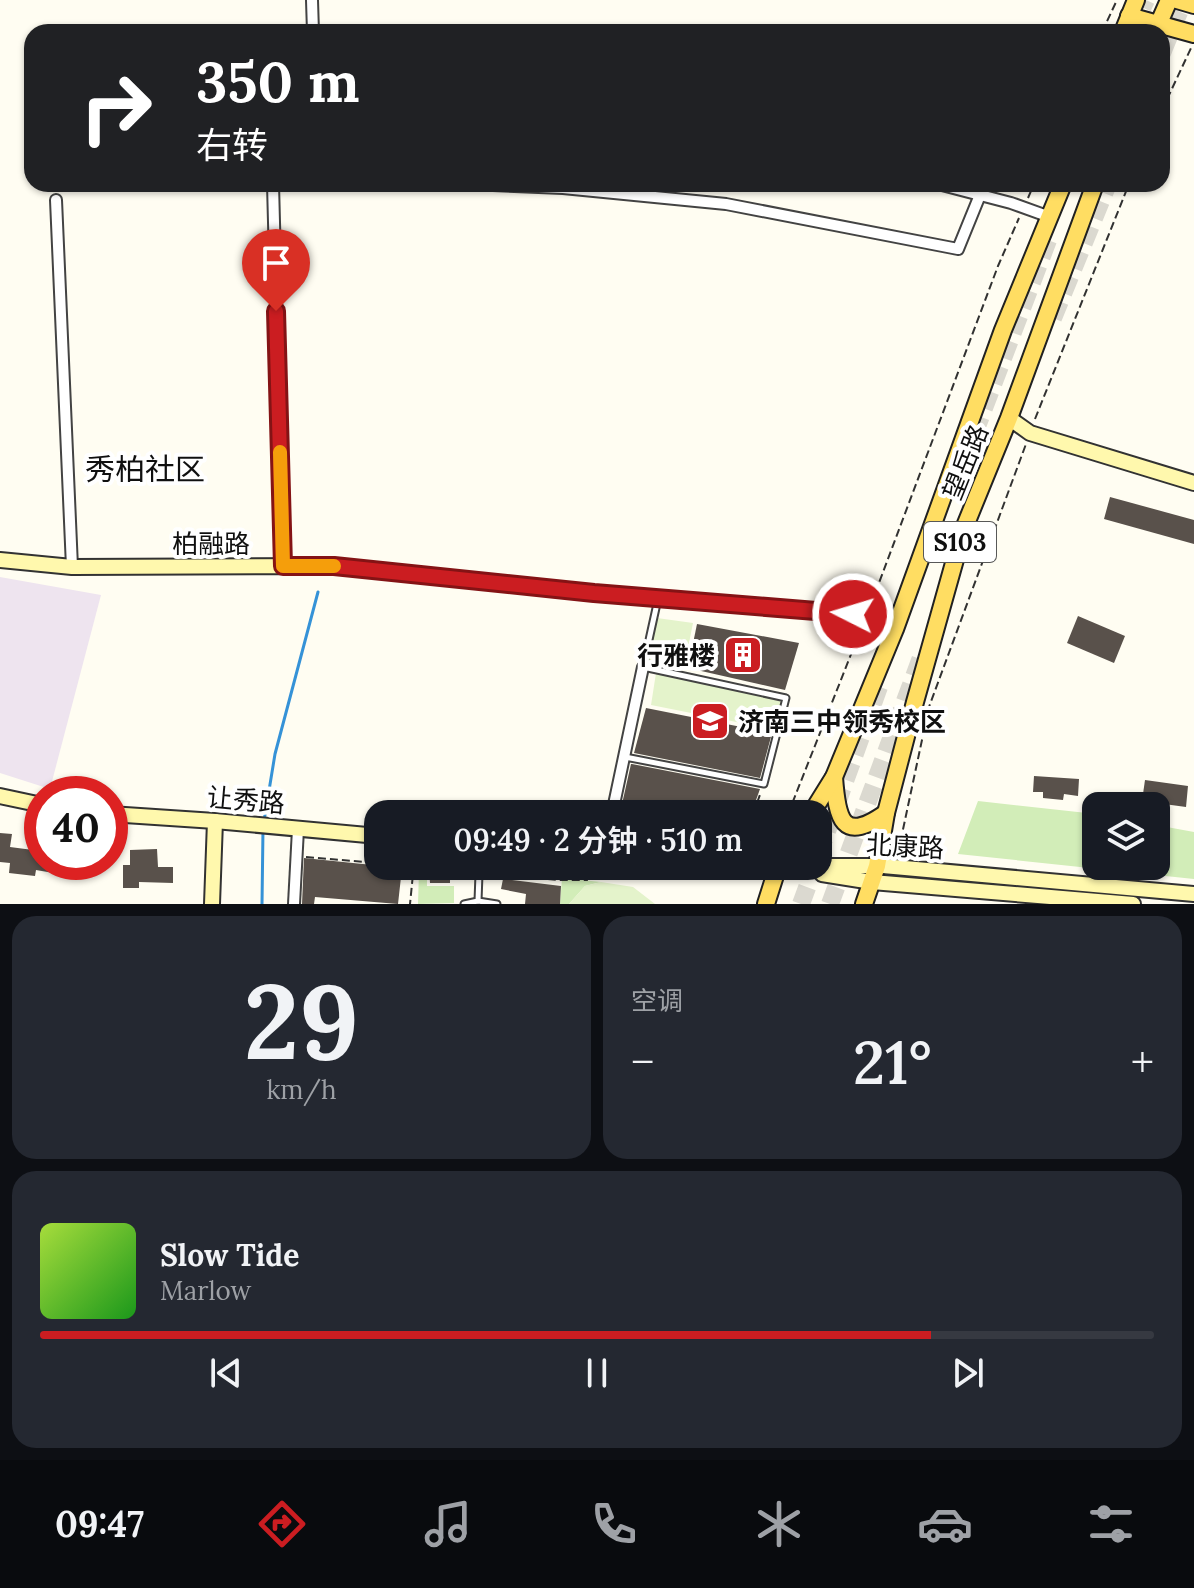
<!DOCTYPE html>
<html lang="zh">
<head>
<meta charset="utf-8">
<style>
	:root { --surface:#171b24; --page:#242831; --text:#f1f3f6; --muted:#9ea1a6; --line:#363941; --accent:#cb1d21 }
	body { margin:0; font-family:Lora,"Noto Sans SC",serif; background:var(--page); color:var(--text); height:100vh; display:flex; flex-direction:column; font-size:30px; white-space:nowrap }
	* { box-sizing:border-box; margin:0 }
	p { font-size:26px; color:var(--muted) }
	.icon { flex:none; width:44px; height:44px; fill:none; stroke:currentColor; stroke-width:2; stroke-linecap:round; stroke-linejoin:round }
	.map { position:relative; height:904px; overflow:hidden }
	.details { display:flex; flex-direction:column; gap:12px; padding:12px; background:#0d0f14; flex:1 }
	.details>* { flex:none }
	.top-card { position:absolute; left:24px; top:24px; width:1146px; height:168px; border-radius:24px; box-shadow:0 2px 6px #0004; background:#202124; color:#fff; overflow:hidden }
	.fabs { position:absolute; left:1082px; top:792px; display:grid; gap:16px }
	.fabs a { display:grid; place-items:center; width:88px; height:88px; border-radius:16px; background:var(--surface); box-shadow:0 2px 6px #0004; font-size:40px }
	.speed { position:absolute; left:24px; top:776px; display:flex; gap:16px; font-size:40px; font-weight:700; text-align:center }
	.speed>* { display:grid; place-content:center; width:104px; height:104px; border-radius:50%; background:var(--surface); box-shadow:0 2px 6px #0004; line-height:1 }
	.speed .limit { border:12px solid #d22; background:#fff; color:#111 }
	.pin { position:absolute; display:grid; place-items:center; width:68px; height:68px; color:#fff; margin:-82px -34px; border-radius:50% 50% 50% 0; rotate:-45deg; box-shadow:0 0 8px #0007 }
	.pin .icon { rotate:45deg }
	.me { position:absolute; width:88px; margin:-44px; rotate:275deg; stroke-linejoin:round; filter:drop-shadow(0 0 6px #0008) }
	.turn { display:flex; align-items:center; gap:28px; height:168px; padding:0 40px; font-size:36px }
	.turn .icon { width:104px; height:104px; stroke-width:2.5 }
	.turn b { display:block; font-size:56px; line-height:68px }
	.big { font-size:60px; font-weight:600; line-height:1.1 }
	.details .tile { flex:1; display:flex; flex-direction:column; justify-content:center; gap:12px; min-width:0; padding:0 28px; border-radius:24px; background:var(--page) }
	.details .dial { align-items:center; gap:0 }
	.dial b { font-size:104px; line-height:1 }
	.song { display:flex; align-items:center; gap:24px }
	.cover { width:96px; height:96px; border-radius:12px; background:linear-gradient(135deg,hsl(80 70% 55%),hsl(120 70% 35%)) }
	.played { height:8px; border-radius:4px; background:linear-gradient(90deg,var(--accent) 80%,var(--line) 80%) }
	.keys { display:flex; justify-content:space-around; direction:ltr }
	.heat { display:flex; justify-content:space-between; align-items:center; font-size:44px; direction:ltr }
	.details .tiles { flex:1; display:grid; gap:12px; grid-template-columns:1fr 1fr }
	.tile:last-child { grid-column:span 2 }
	.trip { position:absolute; left:364px; top:800px; width:468px; height:80px; border-radius:24px; background:var(--surface); box-shadow:0 2px 6px #0004; font-weight:600; line-height:80px; text-align:center }
	.tabs { display:flex; height:128px; justify-content:space-around; align-items:center; background:#090b0e; color:var(--muted) }
	.tabs .icon { width:56px; height:56px }
	.tabs .current { color:var(--accent) }
	.tabs b { font-size:36px; color:var(--text) }
	.map>svg:first-child { display:block }
	.industrial { fill:#eee4ef }
	.green { fill:#d2edb8 }
	.pitch { fill:#e4f3cb }
	.lines { fill:none; stroke-linecap:round; stroke-linejoin:round }
	.stream { stroke:#3592d7; stroke-width:3 }
	.building { fill:#59514b }
	.highway-tunnel { stroke:#dbd9d0; stroke-width:18; stroke-dasharray:18 9; stroke-linecap:butt }
	.lane-casing { stroke:#434343; stroke-width:9 }
	.street-casing { stroke:#434343; stroke-width:14 }
	.secondary-casing { stroke:#323232; stroke-width:18 }
	.primary-casing { stroke:#212121; stroke-width:20 }
	.path { stroke:#323232; stroke-width:2; stroke-dasharray:8 4; stroke-linecap:butt }
	.lane { stroke:#fff; stroke-width:5 }
	.street { stroke:#fff; stroke-width:10 }
	.secondary { stroke:#fff8ad; stroke-width:14 }
	.primary { stroke:#ffdd62; stroke-width:16 }
	.route-casing { stroke:#841315; stroke-width:20 }
	.route { stroke:#cb1d21; stroke-width:14 }
	.slow { stroke:#f59e0b; stroke-width:14 }
	.labels { text-anchor:middle; dominant-baseline:central; stroke-width:8; stroke-linejoin:round; paint-order:stroke }
	.shield { fill:#fff; stroke:#585858; stroke-width:2 }
	.shield-label { font-size:24px; font-weight:bold; fill:#101010 }
	.street-label { font-size:26px; fill:#101010; stroke:#fff }
	.poi-label { font-size:26px; font-weight:bold; fill:#101010; stroke:#fff; text-anchor:end }
	.quarter-label { font-size:30px; fill:#101010; stroke:#fff }
</style>
</head>
<body>
<div class="map">
<svg width="1194" height="904" viewBox="0 0 1194 904">
	<rect width="100%" height="100%" fill="#fffdf2"/>
	<path class="industrial" d="M 0,577 L 101,595 L 50,789 L 0,773 Z"/>
	<g class="green">
		<path d="M 978,801 L 1096,814 L 1096,866 L 1156,866 L 1156,825 L 1194,832 L 1194,879 L 958,854 Z"/>
		<path d="M 419,870 L 427,870 L 427,886 L 454,886 L 454,903 L 418,904 Z"/>
		<path d="M 562,878 L 601,882 L 585,886 L 569,904 L 560,904 Z"/>
	</g>
	<g class="pitch">
		<path d="M 657,618 L 693,623 L 684,668 L 648,663 Z"/>
		<path d="M 656,673 L 782,701 L 772,729 L 651,705 Z"/>
		<path d="M 601,882 L 633,887 L 655,904 L 569,904 L 585,886 Z"/>
	</g>
	<g class="lines">
		<g class="stream">
			<path d="M 264,821 L 275,754 L 318,592"/>
			<path d="M 262,904 L 263,829"/>
		</g>
	</g>
	<g class="building">
		<path d="M 1110,497 L 1194,520 L 1194,544 L 1104,519 Z"/>
		<path d="M 1078,616 L 1125,636 L 1114,663 L 1067,643 Z"/>
		<path d="M 697,624 L 799,643 L 785,690 L 688,668 Z"/>
		<path d="M 646,708 L 772,733 L 760,778 L 634,753 Z"/>
		<path d="M 631,764 L 632,764 L 760,789 L 751,814 L 620,813 Z"/>
		<path d="M 1034,776 L 1079,779 L 1078,796 L 1064,794 L 1063,800 L 1043,798 L 1043,792 L 1033,792 Z"/>
		<path d="M 1145,780 L 1188,786 L 1186,807 L 1142,801 Z"/>
		<path d="M 0,833 L 12,834 L 10,847 L 33,850 L 34,837 L 42,838 L 42,862 L 72,862 L 71,876 L 36,870 L 35,876 L 9,873 L 10,863 L 0,862 Z"/>
		<path d="M 157,849 L 158,867 L 173,867 L 173,883 L 139,882 L 139,888 L 123,888 L 123,865 L 130,865 L 130,850 Z"/>
		<path d="M 304,858 L 402,868 L 398,904 L 315,897 L 314,904 L 302,904 Z"/>
		<path d="M 429,868 L 450,868 L 450,883 L 430,883 Z"/>
		<path d="M 503,879 L 561,886 L 560,904 L 525,904 L 526,894 L 501,889 Z"/>
	</g>
	<g class="lines">
		<g class="highway-tunnel">
			<path d="M 1131,32 L 1146,0"/>
			<path d="M 1162,53 L 1184,0"/>
			<path d="M 1053,318 L 1108,184"/>
			<path d="M 955,484 L 1050,235"/>
			<path d="M 818,856 L 880,684"/>
			<path d="M 801,904 L 815,866"/>
			<path d="M 830,904 L 922,655"/>
		</g>
		<g class="lane-casing">
			<g id="lane">
				<path d="M 625,757 L 764,784 L 786,698 L 643,667 L 658,599"/>
				<path d="M 478,901 L 497,904"/>
				<path d="M 464,904 L 478,901 L 479,874"/>
			</g>
		</g>
		<g class="street-casing">
			<g id="street">
				<path d="M 312,0 L 313,32"/>
				<path d="M 273,184 L 283,566"/>
				<path d="M 470,184 L 563,188 L 726,204 L 958,249 L 980,195"/>
				<path d="M 938,184 L 1011,203 L 1050,217"/>
				<path d="M 56,200 L 72,567"/>
				<path d="M 612,814 L 643,667"/>
				<path d="M 479,873 L 479,866"/>
				<path d="M 294,904 L 298,829"/>
			</g>
		</g>
		<g class="secondary-casing">
			<g id="secondary">
				<path d="M 1009,418 L 1030,433 L 1194,483"/>
				<path d="M 0,560 L 72,567 L 334,566 L 594,593 L 853,614 L 878,621 L 898,619"/>
				<path d="M 0,796 L 42,805"/>
				<path d="M 110,814 L 215,821 L 378,836"/>
				<path d="M 744,866 L 883,866 L 1194,894"/>
				<path d="M 822,874 L 872,882 L 1133,904"/>
				<path d="M 212,904 L 215,821"/>
			</g>
		</g>
		<g class="primary-casing">
			<g id="primary">
				<path d="M 1177,0 L 1194,5"/>
				<path d="M 1129,16 L 1194,34"/>
				<path d="M 1123,32 L 1136,0"/>
				<path d="M 1155,32 L 1169,0"/>
				<path d="M 834,777 C 837,819 842,844 886,813"/>
				<path d="M 811,814 L 834,777 L 895,629 L 1003,330 L 1063,184"/>
				<path d="M 766,904 L 778,866"/>
				<path d="M 864,904 L 877,866 L 886,813 L 915,702 L 963,531 L 1009,418 L 1095,184"/>
			</g>
		</g>
		<g class="path">
			<path d="M 1102,32 L 1117,0"/>
			<path d="M 1162,110 L 1192,46"/>
			<path d="M 1028,198 L 1034,184"/>
			<path d="M 1035,419 L 1129,184"/>
			<path d="M 871,604 L 998,266 L 1019,218"/>
			<path d="M 753,814 L 761,792"/>
			<path d="M 788,814 L 861,629"/>
			<path d="M 898,853 L 929,707 L 1026,444"/>
			<path d="M 306,857 L 378,863"/>
			<path d="M 407,866 L 413,874 L 410,904"/>
			<path d="M 488,874 L 559,880 L 587,880 L 593,866"/>
		</g>
		<use href="#lane" class="lane"/>
		<use href="#street" class="street"/>
		<use href="#secondary" class="secondary"/>
		<use href="#primary" class="primary"/>
	</g>
	<g class="lines">
		<g class="route-casing">
			<path id="route" d="M 276,311 L 283,566 L 334,566 L 594,593 L 853,614"/>
		</g>
		<use href="#route" class="route"/>
		<path class="slow" d="M 280,452 L 283,566 L 334,566"/>
	</g>
	<defs>
		<g id="building-square" transform="scale(2)"><rect x="-9" y="-9" width="18" height="18" rx="4" fill="#cb1d21" stroke="#fff"/><path d="M-4-6H4V6H1V3H-1V6H-4ZM-2.5-4.3h1.7v1.8h-1.7ZM.8-4.3h1.7v1.8H.8ZM-2.5-1h1.7V.8h-1.7ZM.8-1h1.7V.8H.8Z" fill="#fff"/></g>
		<g id="school-square" transform="scale(2)"><rect x="-9" y="-9" width="18" height="18" rx="4" fill="#cb1d21" stroke="#fff"/><path d="M0-5L7-2L0 1L-7-2ZM-4 1L0 2.5L4 1V4Q0 6-4 4Z" fill="#fff"/></g>
	</defs>
	<g fill-rule="evenodd">
		<use href="#building-square" x="743" y="655"/>
		<use href="#school-square" x="710" y="721"/>
	</g>
	<g class="labels">
		<rect class="shield" x="924" y="522" width="72" height="40" rx="6"/>
		<g class="shield-label">
			<text x="960" y="542">S103</text>
		</g>
		<g class="street-label">
			<text transform="translate(965 462) rotate(-68)">望岳路</text>
			<text x="211" y="543">柏融路</text>
			<text transform="translate(246 800) rotate(5)">让秀路</text>
			<text transform="translate(905 846) rotate(3)">北康路</text>
		</g>
		<g class="poi-label">
			<text x="715" y="655">行雅楼</text>
			<text x="738" y="721" text-anchor="start">济南三中领秀校区</text>
		</g>
		<g class="quarter-label">
			<text x="145" y="469">秀柏社区</text>
		</g>
	</g>
</svg>
<div class="fabs">
<a><svg class="icon" aria-label="layers" viewBox="0 0 24 24"><path d="M12 4l9 5-9 5-9-5zM3 14l9 5 9-5"/></svg></a>
</div>
<div class="speed"><div class="limit">40</div></div>
<div class="pin" style="left:276px;top:311px;background:#d93025"><svg class="icon" aria-label="arrive" viewBox="0 0 24 24"><path d="M6 21V4h12l-3 4 3 4H6"/></svg></div>
<svg class="me" style="left:853px;top:614px" viewBox="-20 -20 40 40"><circle r="17" fill="#cb1d21" stroke="#fff" stroke-width="3"/><path d="M0-11L8 9 0 5-8 9z" fill="#fff"/></svg>
<div class="trip">09:49 · 2 分钟 · 510 m</div>
<div class="top-card">
<div class="turn"><svg class="icon" aria-label="right" viewBox="0 0 24 24"><path d="M7 20v-9h11M14 6l5 5-5 5"/></svg><div><b>350 m</b>右转</div></div>
</div>
</div>
<section class="details">
<div class="tiles">
<div class="tile dial"><b>29</b><p>km/h</p></div>
<div class="tile"><p>空调</p>
<div class="heat"><a>−</a><b class="big">21°</b><a>+</a></div>
</div>
<div class="tile">
<div class="song"><i class="cover"></i><div><b>Slow Tide</b><p>Marlow</p></div></div>
<div class="played"></div>
<div class="keys"><svg class="icon" aria-label="previous" viewBox="0 0 24 24"><path d="M18 5L8 12l10 7zM5 5v14"/></svg><svg class="icon" aria-label="pause" viewBox="0 0 24 24"><path d="M8 5v14M16 5v14"/></svg><svg class="icon" aria-label="next" viewBox="0 0 24 24"><path d="M6 5l10 7-10 7zM19 5v14"/></svg></div>
</div>
</div>
</section>
<nav class="tabs">
<b>09:47</b>
<svg class="icon current" aria-label="directions" viewBox="0 0 24 24"><path d="M12 3l9 9-9 9-9-9zM9 14v-3h6M13 9l2 2-2 2"/></svg>
<svg class="icon" aria-label="music" viewBox="0 0 24 24"><path d="M9 18V5l10-2v13"/><circle cx="6" cy="18" r="3"/><circle cx="16" cy="16" r="3"/></svg>
<svg class="icon" aria-label="phone" viewBox="0 0 24 24"><path d="M5 4h4l2 5-3 2q2 4 5 5l2-3 5 2v4C11 20 4 13 5 4z"/></svg>
<svg class="icon" aria-label="climate" viewBox="0 0 24 24"><path d="M12 3v18M4 7l16 10M4 17L20 7"/></svg>
<svg class="icon" aria-label="car" viewBox="0 0 24 24"><path d="M5 17H2v-5l4-1 3-4h7l3 4 3 1v5h-3M9 17h6M6 11h13"/><circle cx="7" cy="17" r="2"/><circle cx="17" cy="17" r="2"/></svg>
<svg class="icon" aria-label="filters" viewBox="0 0 24 24"><path d="M4 7h16M4 17h16"/><circle cx="9" cy="7" r="2"/><circle cx="15" cy="17" r="2"/></svg>
</nav>
</body>
</html>
